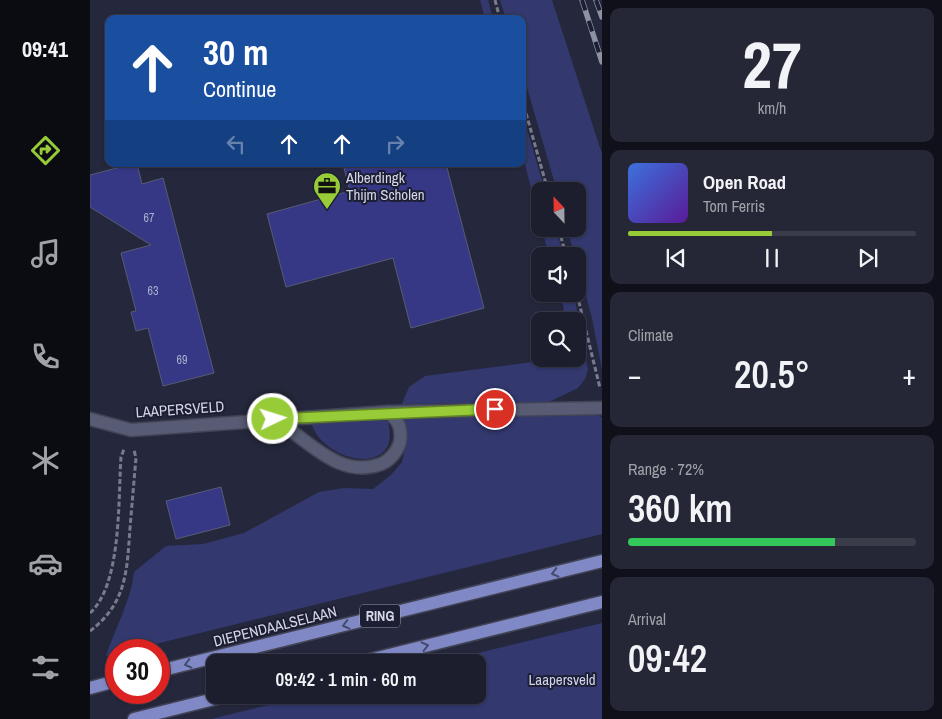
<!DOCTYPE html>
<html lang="en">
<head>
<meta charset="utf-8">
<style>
	:root { --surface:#1c1e2e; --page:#252736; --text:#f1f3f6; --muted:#a0a2aa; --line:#3a3c4a; --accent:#97cc38 }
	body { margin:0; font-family:"Archivo Narrow",sans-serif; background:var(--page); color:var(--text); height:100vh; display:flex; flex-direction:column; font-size:19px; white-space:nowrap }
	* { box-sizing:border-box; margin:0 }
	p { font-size:16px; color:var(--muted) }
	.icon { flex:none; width:28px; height:28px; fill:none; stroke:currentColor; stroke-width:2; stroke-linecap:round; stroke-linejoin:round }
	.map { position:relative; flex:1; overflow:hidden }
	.panel { display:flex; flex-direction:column; gap:8px; padding:8px; background:#0f1019; width:340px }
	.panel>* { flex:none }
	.guide { position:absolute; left:15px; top:15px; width:421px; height:152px; border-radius:10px; box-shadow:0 1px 4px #0004,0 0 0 1px var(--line); background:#1a4fa0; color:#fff; overflow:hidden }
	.needle { width:32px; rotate:338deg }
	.controls { position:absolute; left:441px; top:182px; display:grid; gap:10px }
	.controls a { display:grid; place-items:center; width:55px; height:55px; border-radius:10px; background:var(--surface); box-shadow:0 1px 4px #0004,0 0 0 1px var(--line); font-size:25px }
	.speed { position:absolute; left:15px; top:639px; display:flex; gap:10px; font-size:25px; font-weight:700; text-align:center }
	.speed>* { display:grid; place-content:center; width:65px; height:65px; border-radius:50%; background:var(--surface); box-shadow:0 1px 4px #0004,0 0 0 1px var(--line); line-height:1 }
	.speed .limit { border:8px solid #d22; background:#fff; color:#111 }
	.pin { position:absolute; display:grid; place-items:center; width:42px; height:42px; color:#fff; margin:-21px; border:2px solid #fff; border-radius:50%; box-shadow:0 1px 5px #0007 }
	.me { position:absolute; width:55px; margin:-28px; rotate:86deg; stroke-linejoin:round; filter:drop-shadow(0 0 4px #0008) }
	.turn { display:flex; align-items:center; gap:18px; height:105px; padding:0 15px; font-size:22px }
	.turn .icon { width:65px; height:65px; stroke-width:2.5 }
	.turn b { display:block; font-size:35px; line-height:42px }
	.lanes { display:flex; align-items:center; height:48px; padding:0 15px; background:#0003; justify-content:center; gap:25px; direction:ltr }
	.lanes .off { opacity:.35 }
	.big { font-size:38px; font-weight:600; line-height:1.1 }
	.panel .card { flex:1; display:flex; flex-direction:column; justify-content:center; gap:8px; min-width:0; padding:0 18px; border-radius:10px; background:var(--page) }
	.panel .dial { align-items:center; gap:0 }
	.dial b { font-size:65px; line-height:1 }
	.song { display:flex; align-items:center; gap:15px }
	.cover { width:60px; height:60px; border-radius:8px; background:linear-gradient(135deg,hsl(220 70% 55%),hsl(270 70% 35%)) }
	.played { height:5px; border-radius:2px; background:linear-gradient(90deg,var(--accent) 50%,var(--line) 50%) }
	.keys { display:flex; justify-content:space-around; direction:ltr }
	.heat { display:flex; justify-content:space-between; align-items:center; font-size:28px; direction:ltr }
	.charge { height:8px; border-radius:4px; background:linear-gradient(90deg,#34c759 72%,var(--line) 0) }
	.trip { position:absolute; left:116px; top:654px; width:280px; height:50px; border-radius:10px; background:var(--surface); box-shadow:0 1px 4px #0004,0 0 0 1px var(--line); font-weight:600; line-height:50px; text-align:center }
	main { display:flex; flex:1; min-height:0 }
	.tab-bar { display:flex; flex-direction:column; width:90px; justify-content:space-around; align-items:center; background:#0b0c12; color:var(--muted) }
	.tab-bar .icon { width:35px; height:35px }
	.tab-bar .active { color:var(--accent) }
	.tab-bar b { font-size:22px; color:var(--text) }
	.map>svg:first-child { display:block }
	.green { fill:#33386e }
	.building { fill:#363886; stroke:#575b74 }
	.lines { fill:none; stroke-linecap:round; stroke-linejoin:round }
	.service-casing { stroke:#424456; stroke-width:15 }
	.minor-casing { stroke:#424456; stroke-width:15 }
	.primary-casing { stroke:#424456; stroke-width:15 }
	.path { stroke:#797b8d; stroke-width:3; stroke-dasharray:5 2.5; stroke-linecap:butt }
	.service { stroke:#575b73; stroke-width:12 }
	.minor { stroke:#575b73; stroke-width:12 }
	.primary { stroke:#8089c6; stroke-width:12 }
	.rail-casing { stroke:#8e91a2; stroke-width:5.5 }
	.rail { stroke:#1c1e33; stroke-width:4; stroke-dasharray:11; stroke-linecap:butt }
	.oneway { stroke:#44496e }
	.route-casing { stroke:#628524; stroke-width:12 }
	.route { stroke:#97cc38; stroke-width:9 }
	.labels { text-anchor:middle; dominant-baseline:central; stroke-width:4; stroke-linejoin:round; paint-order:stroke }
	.number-label { font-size:12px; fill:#adafce }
	.shield { fill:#1c1e33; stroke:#9ea0b0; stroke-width:1 }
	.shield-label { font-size:14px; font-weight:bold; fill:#d5d7e6 }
	.poi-label { font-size:15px; fill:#d5d7e6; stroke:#1c1e33; text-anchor:start }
	.street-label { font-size:15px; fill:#d5d7e6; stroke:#1c1e33 }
	.park-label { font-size:15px; fill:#d0d4eb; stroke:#1c1e33 }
</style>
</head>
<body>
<main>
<nav class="tab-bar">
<b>09:41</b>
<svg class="icon active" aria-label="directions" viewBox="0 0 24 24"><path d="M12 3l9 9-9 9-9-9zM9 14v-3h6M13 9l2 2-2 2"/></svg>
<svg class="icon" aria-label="music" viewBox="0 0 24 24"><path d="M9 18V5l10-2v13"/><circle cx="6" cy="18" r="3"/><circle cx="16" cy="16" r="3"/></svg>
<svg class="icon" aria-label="phone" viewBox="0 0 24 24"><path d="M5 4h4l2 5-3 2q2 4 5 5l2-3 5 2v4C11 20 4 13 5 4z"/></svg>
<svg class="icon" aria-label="climate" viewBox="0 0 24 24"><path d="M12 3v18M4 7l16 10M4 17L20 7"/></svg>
<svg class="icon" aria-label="car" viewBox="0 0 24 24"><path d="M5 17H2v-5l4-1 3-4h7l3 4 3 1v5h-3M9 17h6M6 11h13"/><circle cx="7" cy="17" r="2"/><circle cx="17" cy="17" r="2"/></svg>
<svg class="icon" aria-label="filters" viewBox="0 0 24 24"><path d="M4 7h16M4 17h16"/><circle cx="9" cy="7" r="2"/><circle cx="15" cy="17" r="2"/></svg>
</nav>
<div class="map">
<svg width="512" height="719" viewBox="0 0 512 719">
	<rect width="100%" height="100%" fill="#25283d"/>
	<g class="green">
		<path d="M 390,0 L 398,0 L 403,19 L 395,19 Z"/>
		<path d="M 410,0 L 462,0 L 512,154 L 512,370 L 502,318 L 488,266 L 488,256 L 485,256 L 477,229 L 488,229 L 488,191 L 467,191 L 433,74 L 432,19 L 416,19 Z"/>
		<path d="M 433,115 L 455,191 L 450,191 L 450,222 L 433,157 Z"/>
		<path d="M 452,229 L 466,229 L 474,256 L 459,256 Z"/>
		<path d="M 470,294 L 484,294 L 498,370 L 495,379 L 488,388 L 459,402 L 312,404 L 319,387 L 335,376 L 443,362 L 450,350 L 450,359 L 488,359 L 488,321 L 466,321 L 474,309 Z"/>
		<path d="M 502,414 L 512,417 L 512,534 L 41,650 L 26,650 L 26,654 L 16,656 C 25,628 41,601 44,572 L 76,546 L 113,544 L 154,533 L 229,492 L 254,488 L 283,489 L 301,475 L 312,462 L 316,446 L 313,417 Z"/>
		<path d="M 291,417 L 298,422 C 313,479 230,463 221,421 Z"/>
		<path d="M 512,623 L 512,719 L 121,719 L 219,695 L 388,695 L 388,662 L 351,662 Z"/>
	</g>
	<g class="building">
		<path d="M 42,164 L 47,164 L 52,184 L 73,178 L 124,373 L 73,386 L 58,328 L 46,331 L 41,312 L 46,311 L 31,253 L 61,245 L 0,207 L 0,175 Z"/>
		<path d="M 253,164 L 356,164 L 394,308 L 321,328 L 303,258 L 196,287 L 177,214 L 260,191 Z"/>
		<path d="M 131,487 L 140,525 L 86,539 L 76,501 Z"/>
	</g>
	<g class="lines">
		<g class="service-casing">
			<path id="service" d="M 298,412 L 512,408"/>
		</g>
		<g class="minor-casing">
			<path id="minor" d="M 0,419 L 41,430 L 298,412 C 309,421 312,428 310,442 C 308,451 299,461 291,464 C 247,480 217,437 183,419"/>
		</g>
		<g class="primary-casing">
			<g id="primary">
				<path d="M 271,662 L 512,602"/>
				<path d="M 69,671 L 512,561"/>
				<path d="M 0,688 L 26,681"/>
				<path d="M 44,719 L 140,695"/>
			</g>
		</g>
		<g class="path">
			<path d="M 405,0 L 410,19"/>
			<path d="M 432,99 L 458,191"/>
			<path d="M 469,229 L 476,256"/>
			<path d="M 487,294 L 510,388"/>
			<path d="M 0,613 C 32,584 28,499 31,457 L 34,449"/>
			<path d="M 0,631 C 37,603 37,570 40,528 C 42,504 44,481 46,458 L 44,450"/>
		</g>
		<use href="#service" class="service"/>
		<use href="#minor" class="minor"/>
		<use href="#primary" class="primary"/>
		<g class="rail-casing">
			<g id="rail">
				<path d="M 492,0 L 512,62"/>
				<path d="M 506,0 L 512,17"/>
			</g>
		</g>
		<use href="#rail" class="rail"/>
	</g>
	<defs><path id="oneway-chevron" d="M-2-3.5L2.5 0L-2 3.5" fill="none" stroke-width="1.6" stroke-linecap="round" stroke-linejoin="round" transform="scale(1.25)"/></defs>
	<g class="oneway">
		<use href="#oneway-chevron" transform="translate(465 573) rotate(166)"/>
		<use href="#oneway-chevron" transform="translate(256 625) rotate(166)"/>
		<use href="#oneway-chevron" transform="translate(335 646) rotate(-14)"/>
		<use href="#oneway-chevron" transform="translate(98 664) rotate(166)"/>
	</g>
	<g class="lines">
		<g class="route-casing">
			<path id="route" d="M 183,419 L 405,409"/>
		</g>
		<use href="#route" class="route"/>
	</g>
	<defs>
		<g id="office-pin" transform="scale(1.4375)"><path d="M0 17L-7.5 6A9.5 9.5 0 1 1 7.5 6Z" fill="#97cc38" stroke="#1c1e33"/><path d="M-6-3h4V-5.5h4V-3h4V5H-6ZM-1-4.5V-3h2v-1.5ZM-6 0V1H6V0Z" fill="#111"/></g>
	</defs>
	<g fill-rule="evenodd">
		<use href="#office-pin" x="237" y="186"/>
	</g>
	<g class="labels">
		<g class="number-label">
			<text x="59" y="218">67</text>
			<text x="63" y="291">63</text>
			<text x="92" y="360">69</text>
		</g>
		<rect class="shield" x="270" y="604.5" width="40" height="23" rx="4"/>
		<g class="shield-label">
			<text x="290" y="616">RING</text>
		</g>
		<g class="poi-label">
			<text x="256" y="177">Alberdingk<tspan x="256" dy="17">Thijm Scholen</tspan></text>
		</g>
		<g class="street-label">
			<text transform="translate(90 409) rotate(-4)">LAAPERSVELD</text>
			<text transform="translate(185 626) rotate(-14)">DIEPENDAALSELAAN</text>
		</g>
		<g class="park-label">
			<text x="472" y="679">Laapersveld</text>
		</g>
	</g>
</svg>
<div class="controls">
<a><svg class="needle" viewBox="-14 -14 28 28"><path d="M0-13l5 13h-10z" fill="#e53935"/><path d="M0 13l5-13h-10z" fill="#a0a2aa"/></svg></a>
<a><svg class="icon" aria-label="sound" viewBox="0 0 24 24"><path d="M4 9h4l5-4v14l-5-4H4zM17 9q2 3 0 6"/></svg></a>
<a><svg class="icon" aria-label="search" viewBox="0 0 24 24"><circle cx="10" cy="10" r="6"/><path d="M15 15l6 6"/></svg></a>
</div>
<div class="speed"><div class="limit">30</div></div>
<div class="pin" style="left:405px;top:409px;background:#d93025"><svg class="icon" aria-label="arrive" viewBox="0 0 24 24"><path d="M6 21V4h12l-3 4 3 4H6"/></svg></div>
<svg class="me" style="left:183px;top:419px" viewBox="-20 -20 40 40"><circle r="17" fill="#97cc38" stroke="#fff" stroke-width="3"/><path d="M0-11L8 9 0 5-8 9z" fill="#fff"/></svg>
<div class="trip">09:42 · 1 min · 60 m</div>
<div class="guide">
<div class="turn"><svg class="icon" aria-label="ahead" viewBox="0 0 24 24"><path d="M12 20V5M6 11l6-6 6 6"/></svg><div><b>30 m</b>Continue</div></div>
<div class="lanes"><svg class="icon off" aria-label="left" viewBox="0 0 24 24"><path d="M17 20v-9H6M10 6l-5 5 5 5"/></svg><svg class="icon" aria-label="ahead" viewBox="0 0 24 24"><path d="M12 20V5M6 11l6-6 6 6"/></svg><svg class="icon" aria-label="ahead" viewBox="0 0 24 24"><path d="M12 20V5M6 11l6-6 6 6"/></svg><svg class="icon off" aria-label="right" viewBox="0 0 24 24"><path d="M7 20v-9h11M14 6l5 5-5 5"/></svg></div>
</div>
</div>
<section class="panel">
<div class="card dial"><b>27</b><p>km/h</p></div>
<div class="card">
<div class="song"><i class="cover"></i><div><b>Open Road</b><p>Tom Ferris</p></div></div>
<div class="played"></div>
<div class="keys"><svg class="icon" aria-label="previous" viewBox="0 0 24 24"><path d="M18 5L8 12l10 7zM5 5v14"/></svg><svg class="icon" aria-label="pause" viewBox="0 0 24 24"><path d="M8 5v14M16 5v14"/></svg><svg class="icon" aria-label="next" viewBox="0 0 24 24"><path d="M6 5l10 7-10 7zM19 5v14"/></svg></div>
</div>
<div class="card"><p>Climate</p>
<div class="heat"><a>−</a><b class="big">20.5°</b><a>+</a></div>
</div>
<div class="card"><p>Range · 72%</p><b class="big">360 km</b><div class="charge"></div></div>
<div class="card"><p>Arrival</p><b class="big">09:42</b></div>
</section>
</main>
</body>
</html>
